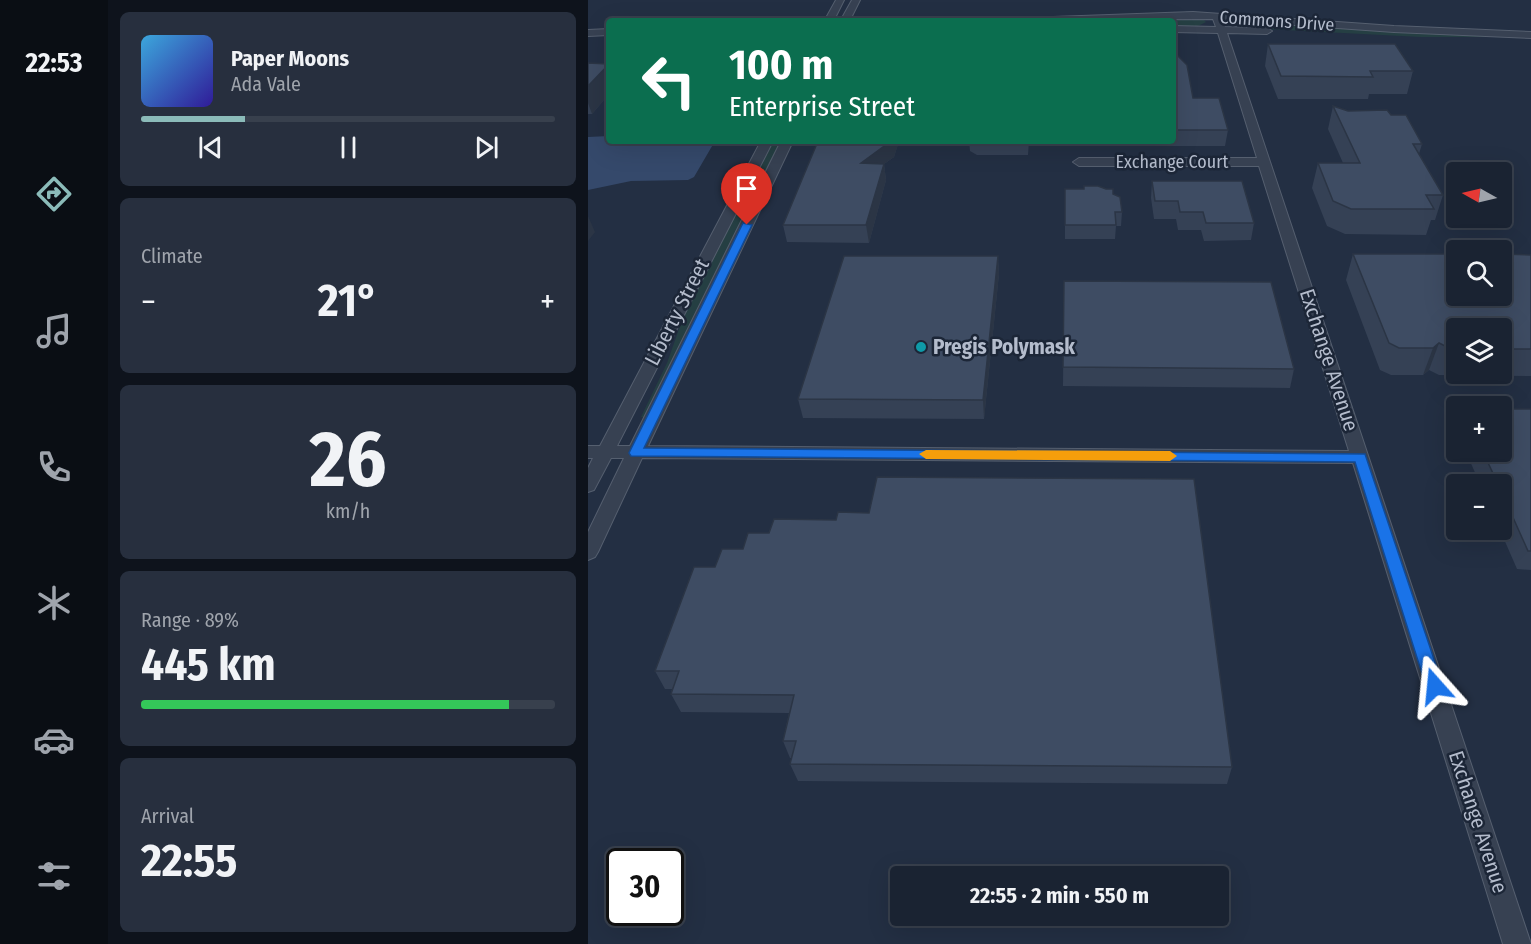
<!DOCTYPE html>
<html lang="en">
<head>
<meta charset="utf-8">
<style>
	:root { --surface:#1a2332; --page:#272f3e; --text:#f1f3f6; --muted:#9fa4ac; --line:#38404d; --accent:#8bbbb9 }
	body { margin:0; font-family:"Fira Sans Condensed",sans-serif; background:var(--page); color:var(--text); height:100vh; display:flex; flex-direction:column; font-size:22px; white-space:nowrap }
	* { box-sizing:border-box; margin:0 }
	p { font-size:20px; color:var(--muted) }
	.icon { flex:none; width:33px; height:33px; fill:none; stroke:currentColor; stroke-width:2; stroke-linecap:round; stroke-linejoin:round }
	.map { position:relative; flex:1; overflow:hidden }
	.details { display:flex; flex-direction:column; gap:12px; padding:12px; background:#0e131c; width:480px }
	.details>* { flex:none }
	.banner { position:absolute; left:18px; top:18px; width:570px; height:126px; border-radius:6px; box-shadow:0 6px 24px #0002,0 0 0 2px var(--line); background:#0b6e4f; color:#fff; overflow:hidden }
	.needle { width:39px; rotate:278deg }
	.controls { position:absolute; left:858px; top:162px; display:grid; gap:12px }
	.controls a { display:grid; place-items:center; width:66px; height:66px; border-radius:6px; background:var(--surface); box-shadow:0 6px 24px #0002,0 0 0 2px var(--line); font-size:30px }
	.speed { position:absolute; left:18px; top:848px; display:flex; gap:12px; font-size:30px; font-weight:700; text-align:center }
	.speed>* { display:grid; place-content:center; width:78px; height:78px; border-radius:50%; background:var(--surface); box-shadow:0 6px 24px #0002,0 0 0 2px var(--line); line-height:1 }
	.speed .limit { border:3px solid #111; border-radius:9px; background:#fff; color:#111 }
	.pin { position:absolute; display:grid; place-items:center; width:51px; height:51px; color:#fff; margin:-62px -26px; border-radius:50% 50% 50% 0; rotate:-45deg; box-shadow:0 0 6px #0007 }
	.pin .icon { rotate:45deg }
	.me { position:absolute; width:66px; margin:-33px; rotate:342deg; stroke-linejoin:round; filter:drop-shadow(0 0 4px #0008) }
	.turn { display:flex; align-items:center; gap:21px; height:126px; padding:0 24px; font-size:27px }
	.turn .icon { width:78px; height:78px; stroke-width:2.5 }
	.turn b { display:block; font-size:42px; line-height:51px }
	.big { font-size:45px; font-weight:700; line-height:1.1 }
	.details .tile { flex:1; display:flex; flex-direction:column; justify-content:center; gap:9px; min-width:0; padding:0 21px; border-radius:9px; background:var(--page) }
	.details .dial { align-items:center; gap:0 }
	.dial b { font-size:78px; line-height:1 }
	.song { display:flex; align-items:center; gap:18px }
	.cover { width:72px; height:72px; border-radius:9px; background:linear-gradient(135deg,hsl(200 70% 55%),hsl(250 70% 35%)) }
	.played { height:6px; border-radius:3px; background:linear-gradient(90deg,var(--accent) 25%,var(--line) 25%) }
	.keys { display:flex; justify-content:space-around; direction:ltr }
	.heat { display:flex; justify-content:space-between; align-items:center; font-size:33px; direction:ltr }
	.charge { height:9px; border-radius:4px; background:linear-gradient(90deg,#34c759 89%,var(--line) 0) }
	.trip { position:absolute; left:302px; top:866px; width:339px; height:60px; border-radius:6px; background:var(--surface); box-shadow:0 6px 24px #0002,0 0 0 2px var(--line); font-weight:700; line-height:60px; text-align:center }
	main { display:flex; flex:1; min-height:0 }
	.tab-bar { display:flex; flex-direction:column; width:108px; justify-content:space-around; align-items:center; background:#0a0e14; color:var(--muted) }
	.tab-bar .icon { width:42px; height:42px }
	.tab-bar .selected { color:var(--accent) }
	.tab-bar b { font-size:27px; color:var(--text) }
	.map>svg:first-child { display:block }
	.green { fill:#253f43 }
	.water { fill:#35496b }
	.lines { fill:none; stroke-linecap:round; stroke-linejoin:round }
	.minor-casing { stroke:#555f6f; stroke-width:2 }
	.minor { fill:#374152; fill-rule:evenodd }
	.wall { fill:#354155; fill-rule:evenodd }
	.shaded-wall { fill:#2b3545 }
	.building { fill:#3e4c63; stroke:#2b3545; stroke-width:1.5 }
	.route { fill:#1a73e8; stroke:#114b97; stroke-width:1.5 }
	.slow { fill:#f59e0b }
	.culture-dot { fill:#0f9aa8; stroke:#1c2637; stroke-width:2 }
	.labels { text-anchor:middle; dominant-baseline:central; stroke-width:5; stroke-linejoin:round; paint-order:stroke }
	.far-street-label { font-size:18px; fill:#b4bccc; stroke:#1c2637 }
	.street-label { font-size:21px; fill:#b4bccc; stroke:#1c2637 }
	.poi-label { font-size:21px; font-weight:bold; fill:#b4bccc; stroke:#1c2637; text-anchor:start }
</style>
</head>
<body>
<main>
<nav class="tab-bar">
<b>22:53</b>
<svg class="icon selected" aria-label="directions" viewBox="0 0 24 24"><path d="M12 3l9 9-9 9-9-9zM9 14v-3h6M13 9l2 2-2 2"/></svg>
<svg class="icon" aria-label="music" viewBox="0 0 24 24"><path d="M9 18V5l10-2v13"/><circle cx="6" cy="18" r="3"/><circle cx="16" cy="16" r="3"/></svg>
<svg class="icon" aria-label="phone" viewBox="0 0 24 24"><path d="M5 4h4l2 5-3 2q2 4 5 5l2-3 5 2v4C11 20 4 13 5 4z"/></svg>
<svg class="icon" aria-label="climate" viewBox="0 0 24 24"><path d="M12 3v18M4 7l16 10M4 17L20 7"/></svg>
<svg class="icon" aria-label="car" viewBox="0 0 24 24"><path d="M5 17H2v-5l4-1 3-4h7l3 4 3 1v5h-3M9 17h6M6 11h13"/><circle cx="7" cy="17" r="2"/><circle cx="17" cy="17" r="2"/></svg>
<svg class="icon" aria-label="filters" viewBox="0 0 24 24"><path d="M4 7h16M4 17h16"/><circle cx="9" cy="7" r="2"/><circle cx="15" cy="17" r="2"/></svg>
</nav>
<section class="details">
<div class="tile">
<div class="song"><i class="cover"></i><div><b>Paper Moons</b><p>Ada Vale</p></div></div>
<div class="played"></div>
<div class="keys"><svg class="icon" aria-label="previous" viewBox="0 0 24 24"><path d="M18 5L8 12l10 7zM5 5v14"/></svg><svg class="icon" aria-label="pause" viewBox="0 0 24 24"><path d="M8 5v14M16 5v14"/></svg><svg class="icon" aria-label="next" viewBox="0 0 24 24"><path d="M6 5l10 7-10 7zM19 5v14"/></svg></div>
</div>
<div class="tile"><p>Climate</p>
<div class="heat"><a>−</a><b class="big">21°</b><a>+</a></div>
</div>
<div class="tile dial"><b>26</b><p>km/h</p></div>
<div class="tile"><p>Range · 89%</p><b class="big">445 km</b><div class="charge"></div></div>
<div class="tile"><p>Arrival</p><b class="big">22:55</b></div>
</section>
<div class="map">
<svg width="943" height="944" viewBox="0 0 943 944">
	<rect width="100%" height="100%" fill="#232f43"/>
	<g class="green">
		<path d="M 538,18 L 615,19 L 618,22 L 610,26 L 585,26 L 585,21 L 513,21 Z"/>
		<path d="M 657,21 L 920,37 L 833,37 L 659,28 L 652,24 Z"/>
		<path d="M 184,141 L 193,141 L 57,418 L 53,417 L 79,363 L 97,312 Z"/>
	</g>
	<path class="water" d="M 21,136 L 21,141 L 127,141 L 106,177 L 100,180 L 43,181 L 0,190 L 0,137 Z"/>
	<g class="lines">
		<g class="minor-casing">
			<g id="minor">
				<path d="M 248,0 L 256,0 L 247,18 L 254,18 L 264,0 L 272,0 L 263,18 L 437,18 L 605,12 L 806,26 L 943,32 L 943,38 L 806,32 L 635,20 L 637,27 L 679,28 L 684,31 L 679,34 L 639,33 L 943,944 L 915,944 L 765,463 L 54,458 L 10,552 L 7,557 L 0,560 L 0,532 L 36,458 L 23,458 L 6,490 L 0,492 L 0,468 L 5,458 L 0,458 L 0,446 L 12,446 L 173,141 L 185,141 L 29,446 L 42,446 L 193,141 L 205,141 L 60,446 L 761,451 L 671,166 L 491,166 L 485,162 L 491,158 L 669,158 L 630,33 L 585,32 L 585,26 L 628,27 L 625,19 L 106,21 L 111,18 L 238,18 Z"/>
				<path d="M 21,29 L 21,35 L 0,36 L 0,30 Z"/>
			</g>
		</g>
		<use href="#minor" class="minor"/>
	</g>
	<g class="wall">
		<path d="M 680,44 L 825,71 L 819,94 L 781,94 L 780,99 L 690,99 L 677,66 Z"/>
		<path d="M 585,53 L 605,98 L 640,130 L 637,146 L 545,146 L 545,141 L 585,141 Z"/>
		<path d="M 0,63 L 21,64 L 21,94 L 4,114 L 0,114 Z"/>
		<path d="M 745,106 L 760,111 L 803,115 L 834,144 L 831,154 L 855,195 L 847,220 L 843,220 L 838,235 L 757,234 L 739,226 L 724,188 L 730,163 L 755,163 L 740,129 Z"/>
		<path d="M 230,141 L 311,141 L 306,157 L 296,164 L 298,180 L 281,243 L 199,242 L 195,225 Z"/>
		<path d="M 381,141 L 441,141 L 440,155 L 389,155 L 382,151 Z"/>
		<path d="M 564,181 L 666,223 L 663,240 L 616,241 L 613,230 L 590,230 L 588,219 L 566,219 L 563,198 Z"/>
		<path d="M 477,189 L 525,194 L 534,212 L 533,226 L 528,226 L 527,239 L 477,239 Z"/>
		<path d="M 765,254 L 943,255 L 943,376 L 851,375 L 841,370 L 835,375 L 803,375 L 792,370 L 758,280 ZM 868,328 L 914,328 L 914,374 L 868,374 Z"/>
		<path d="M 410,256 L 411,274 L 396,419 L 215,418 L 210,399 Z"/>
		<path d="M 476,281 L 706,369 L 702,388 L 475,386 Z"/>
		<path d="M 943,409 L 943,570 L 929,569 L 912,530 L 914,530 L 914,484 L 892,484 L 878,452 L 914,452 Z"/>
		<path d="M 106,567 L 644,767 L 639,784 L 210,781 L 202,764 L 204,758 L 202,758 L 195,741 L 201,713 L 93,712 L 83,694 L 84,689 L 77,689 L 67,671 Z"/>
	</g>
	<g class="shaded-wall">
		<path d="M 21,64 L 21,94 L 4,114 L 0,103 L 0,86 Z"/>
		<path d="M 303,141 L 311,141 L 306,157 L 296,164 L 298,180 L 281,243 L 278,225 L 273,163 Z"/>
		<path d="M 0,216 L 7,232 L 0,241 Z"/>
		<path d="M 410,256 L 411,274 L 396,419 L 395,400 Z"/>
		<path d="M 851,343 L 841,370 L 835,375 L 845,348 Z"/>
	</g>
	<g class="building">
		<path d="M 680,44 L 807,44 L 825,71 L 782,71 L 785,77 L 693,76 Z"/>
		<path d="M 585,53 L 587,53 L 599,65 L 605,98 L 631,98 L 640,130 L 585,130 Z"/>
		<path d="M 0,63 L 21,64 L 0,86 Z"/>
		<path d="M 745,106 L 760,111 L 799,110 L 803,115 L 818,115 L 834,144 L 825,144 L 855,195 L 838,195 L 846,209 L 763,209 L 745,201 L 730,163 L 772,163 Z"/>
		<path d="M 230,141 L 303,141 L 273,163 L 296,164 L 278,225 L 195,225 Z"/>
		<path d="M 564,181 L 654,181 L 666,223 L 618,223 L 615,212 L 592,212 L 590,201 L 567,201 Z"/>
		<path d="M 496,186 L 510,186 L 518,189 L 525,189 L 525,194 L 532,197 L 534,212 L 527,212 L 528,225 L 477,225 L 477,189 L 496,189 Z"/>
		<path d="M 765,254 L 868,254 L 868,296 L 914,296 L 914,254 L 943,255 L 943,349 L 914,349 L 914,328 L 868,328 L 868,348 L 861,348 L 851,343 L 845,348 L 811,348 L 801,343 Z"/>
		<path d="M 256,256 L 410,256 L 395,400 L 210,399 Z"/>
		<path d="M 476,281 L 683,282 L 706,369 L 475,367 Z"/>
		<path d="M 914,409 L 943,409 L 943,551 L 940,551 L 914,493 L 914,484 L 910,484 L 895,452 L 914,452 Z"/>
		<path d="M 289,477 L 606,479 L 644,767 L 202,764 L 208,741 L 195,741 L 206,695 L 83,694 L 91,671 L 67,671 L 106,567 L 127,567 L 134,549 L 155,549 L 160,533 L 181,533 L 186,519 L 248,520 L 250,512 L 281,513 Z"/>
	</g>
	<path class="route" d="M 155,223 L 164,225 L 56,448 L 777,454 L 855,686 L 853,692 L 847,694 L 841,692 L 838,686 L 767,462 L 43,456 L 41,453 Z"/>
	<path class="slow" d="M 338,450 L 582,451 L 589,456 L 582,461 L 338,459 L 331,454 Z"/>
	<circle class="culture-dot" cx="333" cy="347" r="6"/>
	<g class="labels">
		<g class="far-street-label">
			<text transform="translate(689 21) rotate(4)">Commons Drive</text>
			<text x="584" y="162">Exchange Court</text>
		</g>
		<g class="street-label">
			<text transform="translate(89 312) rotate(-63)">Liberty Street</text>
			<text transform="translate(741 360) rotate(72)">Exchange Avenue</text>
			<text transform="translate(890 822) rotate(72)">Exchange Avenue</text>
		</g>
		<g class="poi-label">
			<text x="345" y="347">Pregis Polymask</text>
		</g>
	</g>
</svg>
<div class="controls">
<a><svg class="needle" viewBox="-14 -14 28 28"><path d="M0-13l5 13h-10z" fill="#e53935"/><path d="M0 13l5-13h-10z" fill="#9fa4ac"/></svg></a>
<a><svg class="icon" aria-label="search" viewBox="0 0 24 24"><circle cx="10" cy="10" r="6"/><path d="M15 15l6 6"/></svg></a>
<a><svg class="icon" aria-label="layers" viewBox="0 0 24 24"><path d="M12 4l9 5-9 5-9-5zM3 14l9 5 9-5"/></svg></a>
<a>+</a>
<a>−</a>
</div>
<div class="speed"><div class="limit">30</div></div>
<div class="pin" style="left:159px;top:225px;background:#d93025"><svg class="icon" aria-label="arrive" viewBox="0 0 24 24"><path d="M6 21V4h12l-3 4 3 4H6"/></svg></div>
<svg class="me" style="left:847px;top:686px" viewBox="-20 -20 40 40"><path d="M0-17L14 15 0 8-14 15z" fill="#1a73e8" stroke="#fff" stroke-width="4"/></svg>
<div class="trip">22:55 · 2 min · 550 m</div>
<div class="banner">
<div class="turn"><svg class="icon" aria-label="left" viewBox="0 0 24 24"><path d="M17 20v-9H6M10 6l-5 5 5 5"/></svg><div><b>100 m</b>Enterprise Street</div></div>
</div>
</div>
</main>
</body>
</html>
